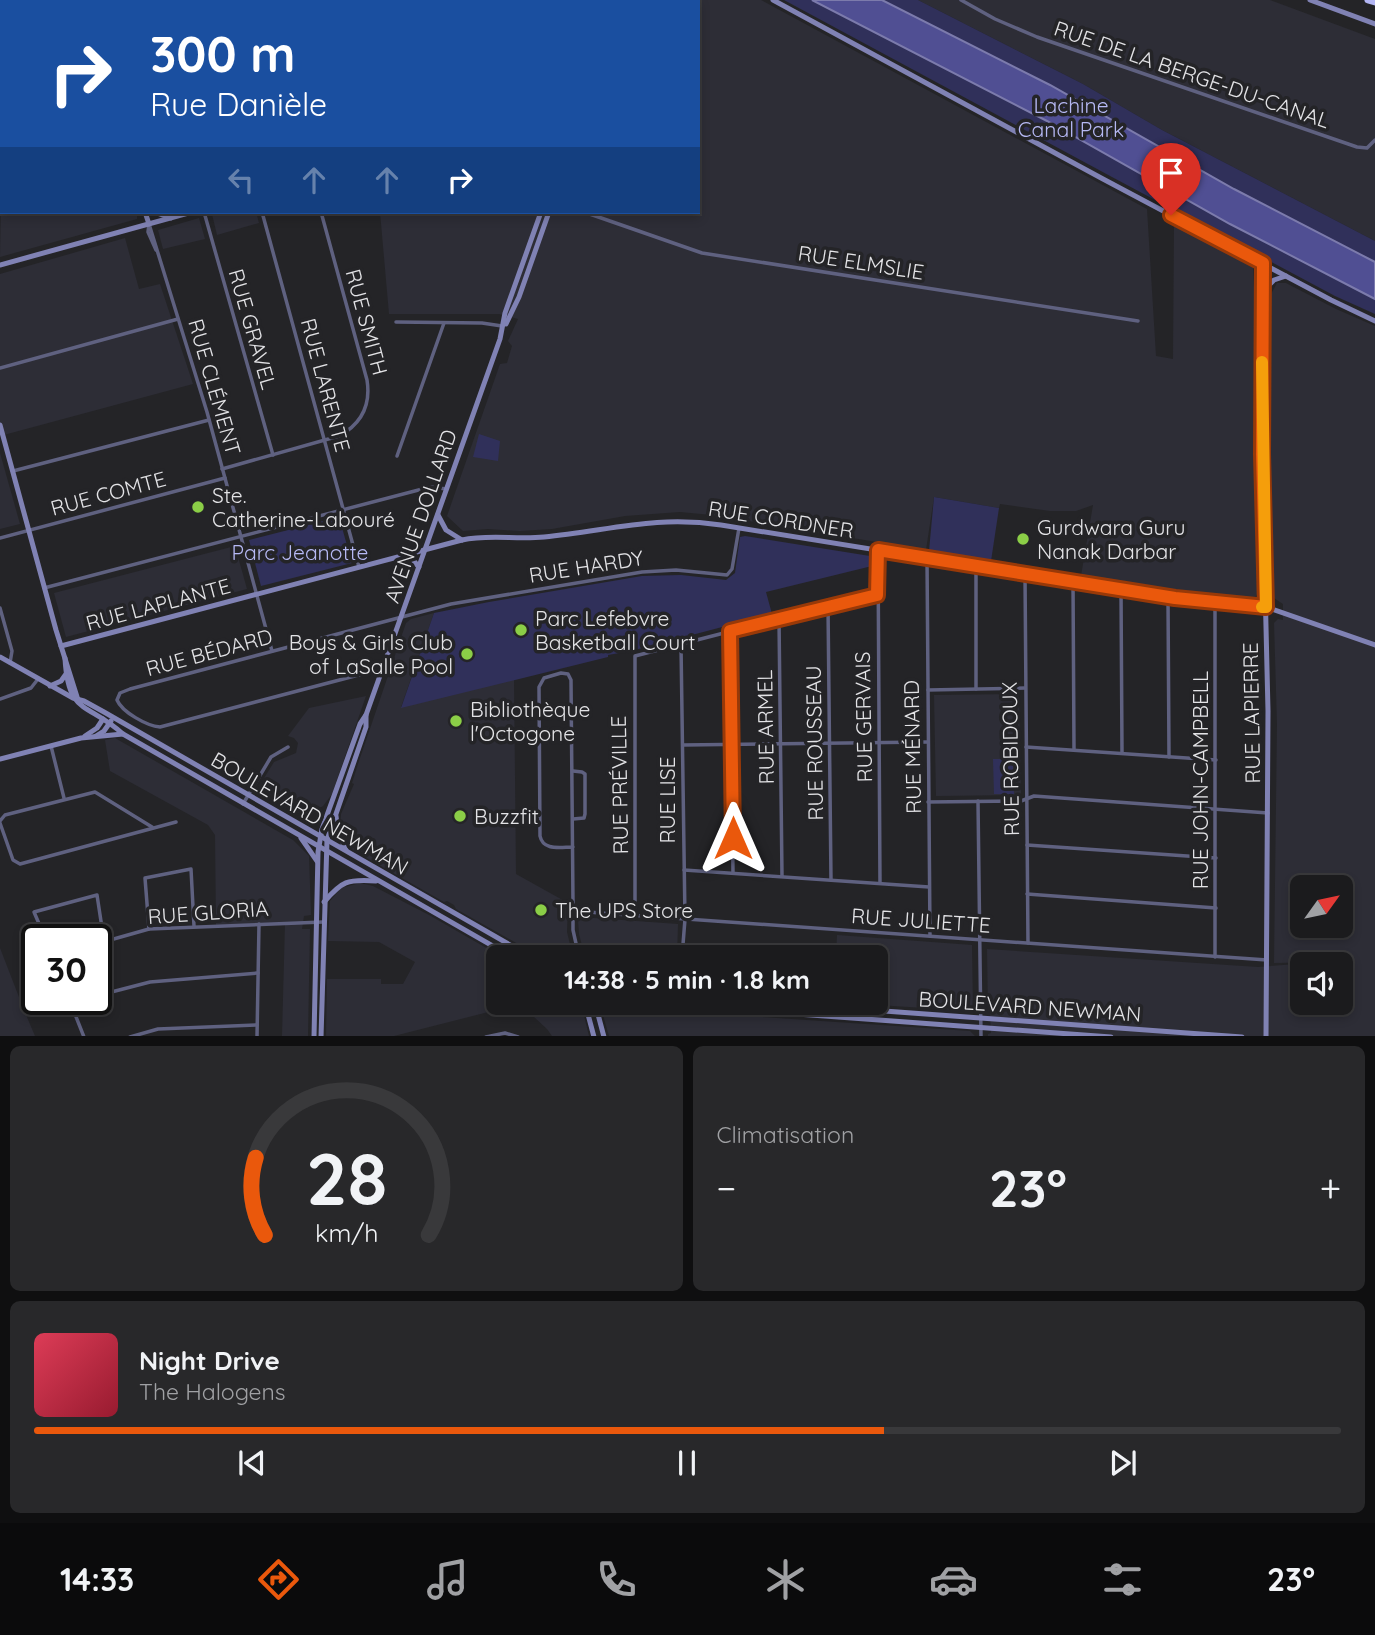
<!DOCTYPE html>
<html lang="fr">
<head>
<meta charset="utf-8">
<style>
	:root { --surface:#1b1b1d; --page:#28282a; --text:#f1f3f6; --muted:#a0a1a4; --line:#39393b; --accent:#ea580c }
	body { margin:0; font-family:Quicksand,sans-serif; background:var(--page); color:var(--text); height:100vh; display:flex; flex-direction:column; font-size:26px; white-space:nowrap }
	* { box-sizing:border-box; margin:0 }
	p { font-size:23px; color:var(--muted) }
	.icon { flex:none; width:38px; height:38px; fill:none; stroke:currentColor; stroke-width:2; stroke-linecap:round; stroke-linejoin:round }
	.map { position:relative; height:1036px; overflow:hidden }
	.side { display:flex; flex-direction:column; gap:10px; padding:10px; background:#0f0f10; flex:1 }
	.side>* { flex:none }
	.hud { position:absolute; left:0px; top:0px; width:700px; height:214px; box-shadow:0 4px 10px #0003,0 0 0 2px var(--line); background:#1a4fa0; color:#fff; overflow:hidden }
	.needle { width:46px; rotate:57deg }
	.fabs { position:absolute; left:1290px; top:875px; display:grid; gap:14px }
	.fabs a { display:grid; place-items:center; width:63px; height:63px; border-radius:10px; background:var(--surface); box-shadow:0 4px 10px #0003,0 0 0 2px var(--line); font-size:35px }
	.speed { position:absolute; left:21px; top:924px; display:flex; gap:14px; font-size:35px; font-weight:700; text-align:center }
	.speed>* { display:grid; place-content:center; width:91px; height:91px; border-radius:50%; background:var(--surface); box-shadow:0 4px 10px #0003,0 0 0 2px var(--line); line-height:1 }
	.speed .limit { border:4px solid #111; border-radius:10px; background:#fff; color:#111 }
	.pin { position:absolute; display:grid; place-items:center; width:60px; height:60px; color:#fff; margin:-72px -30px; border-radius:50% 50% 50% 0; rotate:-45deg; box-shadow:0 0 7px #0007 }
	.pin .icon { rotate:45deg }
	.me { position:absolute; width:77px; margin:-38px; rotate:0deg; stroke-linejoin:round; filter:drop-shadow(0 0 5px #0008) }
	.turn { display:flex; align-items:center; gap:24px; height:147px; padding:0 35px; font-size:32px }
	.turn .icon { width:91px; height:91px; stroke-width:2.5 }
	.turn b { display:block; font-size:49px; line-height:60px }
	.lanes { display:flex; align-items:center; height:66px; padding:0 35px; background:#0003; justify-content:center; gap:35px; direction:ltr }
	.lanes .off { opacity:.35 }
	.big { font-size:52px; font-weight:800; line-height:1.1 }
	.side .tile { flex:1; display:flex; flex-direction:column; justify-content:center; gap:10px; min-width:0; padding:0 24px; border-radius:10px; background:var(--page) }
	.side .dial { align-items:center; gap:0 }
	.dial svg { height:182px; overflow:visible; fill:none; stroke:var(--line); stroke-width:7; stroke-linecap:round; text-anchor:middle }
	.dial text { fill:var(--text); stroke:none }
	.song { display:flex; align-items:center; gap:21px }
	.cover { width:84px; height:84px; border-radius:10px; background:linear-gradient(135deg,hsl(350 70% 55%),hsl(350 70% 35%)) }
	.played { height:7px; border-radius:4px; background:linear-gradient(90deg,var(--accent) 65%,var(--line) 65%) }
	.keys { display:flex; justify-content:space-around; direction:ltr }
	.heat { display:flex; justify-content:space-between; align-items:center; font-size:38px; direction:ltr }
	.side .tiles { flex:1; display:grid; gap:10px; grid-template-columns:1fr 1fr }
	.tile:last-child { grid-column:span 2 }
	.trip { position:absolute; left:486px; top:945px; width:402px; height:70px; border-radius:10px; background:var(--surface); box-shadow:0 4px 10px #0003,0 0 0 2px var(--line); font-weight:800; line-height:70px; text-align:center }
	.tab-bar { display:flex; height:112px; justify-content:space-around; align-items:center; background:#0b0b0c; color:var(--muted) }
	.tab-bar .icon { width:49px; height:49px }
	.tab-bar .on { color:var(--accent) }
	.tab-bar b { font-size:32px; color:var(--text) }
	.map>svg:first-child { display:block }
	.built { fill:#2d2d36; fill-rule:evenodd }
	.green { fill:#30305a }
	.water { fill:#504f93; stroke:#7c7bac; stroke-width:2 }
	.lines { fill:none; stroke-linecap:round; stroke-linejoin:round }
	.street { stroke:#5f6180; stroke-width:3.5 }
	.secondary { stroke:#8082b4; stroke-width:5 }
	.highway { stroke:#b3b6f4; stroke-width:7 }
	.highway-bridge { stroke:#b3b6f4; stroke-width:7 }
	.route-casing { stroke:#983908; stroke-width:18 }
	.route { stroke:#ea580c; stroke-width:12 }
	.slow { stroke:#f59e0b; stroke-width:12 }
	.poi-dot { fill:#8bce47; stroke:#242427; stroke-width:2.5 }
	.labels { text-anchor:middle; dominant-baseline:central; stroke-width:7; stroke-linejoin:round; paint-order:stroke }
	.street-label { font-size:21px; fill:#e3e3e6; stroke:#242427 }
	.park-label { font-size:21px; fill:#b6b9f4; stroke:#242427 }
	.poi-label { font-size:21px; fill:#e3e3e6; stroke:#242427; text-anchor:start }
</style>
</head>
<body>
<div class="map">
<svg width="1375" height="1037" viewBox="0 0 1375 1037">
	<rect width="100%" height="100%" fill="#242427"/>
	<g class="built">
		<path d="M 168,0 L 585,0 L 165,2 Z"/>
		<path d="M 631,0 L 761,0 L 1147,209 L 1156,356 L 1173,359 L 1174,226 L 1253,265 L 1254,287 L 1259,295 L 1270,296 L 1277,283 L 1286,283 L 1336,309 L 1375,326 L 1375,1036 L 988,1037 L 988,1034 L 991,1033 L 990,1012 L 988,1011 L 987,949 L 1258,967 L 1323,962 L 1274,963 L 1277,724 L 1274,623 L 1278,619 L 1283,620 L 1283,604 L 1274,598 L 1257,594 L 1255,598 L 1197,594 L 1081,576 L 1093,505 L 1076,511 L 1050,511 L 1000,504 L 999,508 L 934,497 L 926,550 L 712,515 L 680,512 L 625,516 L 552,529 L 520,531 L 488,529 L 463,531 L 447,516 L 500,364 L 507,363 L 512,346 L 508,341 L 518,319 L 499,314 L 389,314 L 380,212 L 698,212 L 698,2 L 630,2 ZM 1302,887 L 1340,887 L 1340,926 L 1302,926 ZM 1302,964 L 1340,964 L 1340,1003 L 1302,1003 Z"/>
		<path d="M 918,0 L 1270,0 L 1375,39 L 1375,241 L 1162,130 L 1083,84 Z"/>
		<path d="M 2,143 L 2,212 L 137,212 L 137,219 L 0,257 Z"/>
		<path d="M 220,212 L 256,212 L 259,223 L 217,235 L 212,214 Z"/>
		<path d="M 199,218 L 205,239 L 163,249 L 158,230 Z"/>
		<path d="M 125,238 L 139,289 L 160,284 L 193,384 L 0,436 L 0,274 Z"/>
		<path d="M 0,453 L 20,524 L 0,529 Z"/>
		<path d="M 235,546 L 247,589 L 66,637 L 54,593 Z"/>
		<path d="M 434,613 L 401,707 L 514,679 L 516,874 L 568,903 L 567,932 L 573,957 L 541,957 L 456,909 L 454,905 L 447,901 L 444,902 L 365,857 L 366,855 L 359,850 L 357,852 L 353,850 L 343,838 L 340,826 L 341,814 L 354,784 L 352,783 L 359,761 L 406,623 L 411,619 Z"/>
		<path d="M 1019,694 L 1021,795 L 936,796 L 934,695 Z"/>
		<path d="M 366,696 L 332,794 L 323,806 L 311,813 L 296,813 L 259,793 L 258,788 L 274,762 L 296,753 L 298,743 L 294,738 L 288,736 L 309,708 Z"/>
		<path d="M 115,738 L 293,840 L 309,856 L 311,915 L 304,916 L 302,929 L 310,929 L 308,1036 L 282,1036 L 285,923 L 216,925 L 215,835 L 208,825 L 110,771 L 105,740 Z"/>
		<path d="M 360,883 L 373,886 L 429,915 L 502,957 L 499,957 L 499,1003 L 581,1003 L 589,1036 L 552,1036 L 547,1029 L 534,1017 L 508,1007 L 394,1036 L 326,1037 L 327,979 L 381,979 L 381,984 L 403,984 L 415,962 L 379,942 L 328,941 L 330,901 L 341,888 Z"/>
		<path d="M 580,917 L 678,924 L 677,957 L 585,957 L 579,934 L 578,919 Z"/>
		<path d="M 837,935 L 972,945 L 973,1011 L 845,1003 L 877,1003 L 877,957 L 836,957 Z"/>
		<path d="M 0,948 L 24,1010 L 35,1036 L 0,1036 Z"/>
		<path d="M 603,1003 L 674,1011 L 970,1031 L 975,1036 L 609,1036 L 601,1008 Z"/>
	</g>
	<g class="green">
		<path d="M 784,0 L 918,0 L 1083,84 L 1162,130 L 1375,241 L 1375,314 L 1335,296 L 1112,177 Z"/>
		<path d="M 479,434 L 500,441 L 498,461 L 473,457 Z"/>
		<path d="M 934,497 L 999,508 L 991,561 L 929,551 Z"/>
		<path d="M 339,517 L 352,563 L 261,586 L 249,540 Z"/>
		<path d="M 745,536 L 870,556 L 872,566 L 766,592 L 772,614 L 631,651 L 608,655 L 608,657 L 401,708 L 434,613 L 489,602 L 642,576 L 681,575 L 726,580 L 735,573 L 740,537 Z"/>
		<path d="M 993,759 L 1013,759 L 1014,794 L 994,794 Z"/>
	</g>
	<path class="water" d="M 812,0 L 882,0 L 1050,85 L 1234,189 L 1375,262 L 1375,299 L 1230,224 L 1047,121 Z"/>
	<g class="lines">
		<g class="street">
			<path d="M 961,0 L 995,19 L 1037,37 L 1357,147 L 1367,148 L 1375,140"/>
			<path d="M 0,115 L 2,115"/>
			<path d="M 204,212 L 273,455"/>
			<path d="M 262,212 L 359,567"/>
			<path d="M 584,212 L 702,253 L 1138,321"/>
			<path d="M 149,224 L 207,412 L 272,651"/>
			<path d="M 149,224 L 148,232 L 156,250"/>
			<path d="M 396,322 L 482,323 L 502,326"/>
			<path d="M 0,368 L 178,319"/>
			<path d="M 397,456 L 444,323"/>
			<path d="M 222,469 L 339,436 C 361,424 371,405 367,380 L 321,212"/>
			<path d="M 13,471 L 209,420"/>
			<path d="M 0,538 L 225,478"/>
			<path d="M 878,550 L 880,883"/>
			<path d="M 927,558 L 930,936"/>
			<path d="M 976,566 L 976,689"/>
			<path d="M 1025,575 L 1028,943"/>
			<path d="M 1073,582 L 1074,750"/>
			<path d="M 44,588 L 430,487 L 447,489"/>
			<path d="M 1121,590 L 1122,753"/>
			<path d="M 1168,598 L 1169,757"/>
			<path d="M 828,606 L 831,880"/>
			<path d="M 0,608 L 12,651 L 10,663"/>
			<path d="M 779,619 L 782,876"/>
			<path d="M 730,631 L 733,873"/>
			<path d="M 681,645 L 685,919 L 682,957"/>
			<path d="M 381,673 L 370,672 L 160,727 C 147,726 122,712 117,700 L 120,693 L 130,689 L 451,604 L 642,572 L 676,570 L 727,575 L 732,569 L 739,528"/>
			<path d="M 928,690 L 1025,688"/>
			<path d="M 0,699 L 31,688 L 38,679"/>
			<path d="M 683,745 L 928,742"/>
			<path d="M 51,746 L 64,798"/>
			<path d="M 1026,747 L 1216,760"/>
			<path d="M 978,801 L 981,1037"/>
			<path d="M 928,802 L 1021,801 L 1034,796 L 1268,813"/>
			<path d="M 243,804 L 271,757 L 288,747"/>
			<path d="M 573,819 L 584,818 L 585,814 L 585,774 L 582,772 L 573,771"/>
			<path d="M 0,821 L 5,815 L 95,792 L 152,827"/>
			<path d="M 0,823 L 13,860 L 20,864 L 176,822"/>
			<path d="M 1027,845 L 1216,858"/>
			<path d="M 573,847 C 560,847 543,851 540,836 L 539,687 L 544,678 L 561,673 L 568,674 L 571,680 L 573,902 L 573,930 L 579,957"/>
			<path d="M 684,870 L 929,887"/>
			<path d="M 1027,894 L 1216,908"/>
			<path d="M 573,911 L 1267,960"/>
			<path d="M 635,914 L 635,656 L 832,605 L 877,595"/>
			<path d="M 149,929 L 145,878 L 191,869 L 194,926"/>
			<path d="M 46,940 L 34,912 L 97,895 L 104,941"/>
			<path d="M 96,944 L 149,929 L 323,922"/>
			<path d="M 1215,957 L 1215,602"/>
			<path d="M 96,996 L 150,982 L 258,973"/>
			<path d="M 69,999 L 84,1037"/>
			<path d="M 70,1003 L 83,999"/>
			<path d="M 130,1037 L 158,1029 L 257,1025"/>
			<path d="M 257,1037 L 259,924"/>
			<path d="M 486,1037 L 505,1033 L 518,1037"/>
		</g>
		<g class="secondary">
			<path d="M 773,0 L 1103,179 L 1331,300 L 1375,321"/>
			<path d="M 1310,0 L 1375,24"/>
			<path d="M 595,2 L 596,0"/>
			<path d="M 616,2 L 617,0"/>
			<path d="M 145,212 L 149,224"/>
			<path d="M 154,212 L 171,218"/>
			<path d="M 1263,263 L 1262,458 L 1268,711 L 1266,1037"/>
			<path d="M 0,265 L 192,212"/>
			<path d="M 1263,291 L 1274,280 L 1286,276"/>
			<path d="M 506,324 L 519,297 L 549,212"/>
			<path d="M 0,425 L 56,630 L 78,700"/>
			<path d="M 438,515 L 446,530 L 462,540"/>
			<path d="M 404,557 L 412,559 L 419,567"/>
			<path d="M 61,646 L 462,540 C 489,534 517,540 544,537 C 608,531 654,515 721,525 L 1175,598 L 1266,607 L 1375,645"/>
			<path d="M 0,657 L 73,698 L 84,701 L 104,712 L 531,957"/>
			<path d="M 65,658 C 68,716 88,702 123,734 L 512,957"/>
			<path d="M 50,686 L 61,681 L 66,674"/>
			<path d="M 85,736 L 97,728 L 103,719"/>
			<path d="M 96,736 L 104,731 L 111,721"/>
			<path d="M 0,759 L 81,738 L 123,734"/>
			<path d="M 336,816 L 338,834 L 346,850"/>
			<path d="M 301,838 L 317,861"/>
			<path d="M 324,902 C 342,881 347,879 376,881"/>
			<path d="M 585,1003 L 594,1037"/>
			<path d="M 595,1003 L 604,1037"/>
			<path d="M 647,1003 L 1111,1037"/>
			<path d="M 774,1003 L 1242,1037"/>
			<path d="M 314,1037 L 318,852 L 322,829 L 360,724 L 366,715 L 500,339 L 505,313 L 541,212"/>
			<path d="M 321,1037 L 327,840 L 366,727 L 366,715"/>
		</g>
		<g class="highway">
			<path d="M 1368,0 L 1375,2"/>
			<path d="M 16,2 L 18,0"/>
			<path d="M 66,2 L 69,0"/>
			<path d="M 110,2 L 115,0"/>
			<path d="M 0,18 L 2,16"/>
			<path d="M 0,37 L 2,36"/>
			<path d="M 0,44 L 2,43"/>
			<path d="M 0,54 L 2,53"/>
		</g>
		<path class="highway-bridge" d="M 79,2 L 83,0"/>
	</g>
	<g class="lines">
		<g class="route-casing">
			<path id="route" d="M 733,838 L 730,631 L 877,595 L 878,550 L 1175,598 L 1266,607 L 1262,454 L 1263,263 L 1171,215"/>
		</g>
		<use href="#route" class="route"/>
		<path class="slow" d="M 1262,362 L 1266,607 L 1262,607"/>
	</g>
	<g class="poi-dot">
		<circle cx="198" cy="507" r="7"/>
		<circle cx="1023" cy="539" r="7"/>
		<circle cx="521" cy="630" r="7"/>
		<circle cx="467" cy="654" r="7"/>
		<circle cx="456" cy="721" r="7"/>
		<circle cx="460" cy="816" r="7"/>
		<circle cx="541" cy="910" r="7"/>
	</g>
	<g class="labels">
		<g class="street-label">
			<text transform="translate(1192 74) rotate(19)">RUE DE LA BERGE-DU-CANAL</text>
			<text transform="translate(861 262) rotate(9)">RUE ELMSLIE</text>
			<text transform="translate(367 322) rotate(75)">RUE SMITH</text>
			<text transform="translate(253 329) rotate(74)">RUE GRAVEL</text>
			<text transform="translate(326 385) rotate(75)">RUE LARENTE</text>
			<text transform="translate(215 387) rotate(74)">RUE CLÉMENT</text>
			<text transform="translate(108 493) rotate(-15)">RUE COMTE</text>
			<text transform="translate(420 516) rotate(-71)">AVENUE DOLLARD</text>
			<text transform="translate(781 519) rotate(9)">RUE CORDNER</text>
			<text transform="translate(586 566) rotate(-9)">RUE HARDY</text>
			<text transform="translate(158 604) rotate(-15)">RUE LAPLANTE</text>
			<text transform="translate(209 652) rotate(-15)">RUE BÉDARD</text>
			<text transform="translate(1251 713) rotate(-91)">RUE LAPIERRE</text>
			<text transform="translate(863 717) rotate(-91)">RUE GERVAIS</text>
			<text transform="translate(765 727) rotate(-91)">RUE ARMEL</text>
			<text transform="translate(814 743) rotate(-91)">RUE ROUSSEAU</text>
			<text transform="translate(912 747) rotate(-91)">RUE MÉNARD</text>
			<text transform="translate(1010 759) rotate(-91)">RUE ROBIDOUX</text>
			<text transform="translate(1200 780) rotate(-90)">RUE JOHN-CAMPBELL</text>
			<text transform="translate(619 785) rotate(-91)">RUE PRÉVILLE</text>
			<text transform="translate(667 800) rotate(-90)">RUE LISE</text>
			<text transform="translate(310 813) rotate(30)">BOULEVARD NEWMAN</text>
			<text transform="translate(208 912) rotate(-4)">RUE GLORIA</text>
			<text transform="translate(921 920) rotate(4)">RUE JULIETTE</text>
			<text transform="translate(1030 1006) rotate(4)">BOULEVARD NEWMAN</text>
		</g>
		<g class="park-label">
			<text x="1071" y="105">Lachine<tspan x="1071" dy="24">Canal Park</tspan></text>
			<text x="300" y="552">Parc Jeanotte</text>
		</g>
		<g class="poi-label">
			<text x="212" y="495">Ste.<tspan x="212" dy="24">Catherine-Labouré</tspan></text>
			<text x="1037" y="527">Gurdwara Guru<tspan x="1037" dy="24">Nanak Darbar</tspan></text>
			<text x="535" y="618">Parc Lefebvre<tspan x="535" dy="24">Basketball Court</tspan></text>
			<text x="453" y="642" text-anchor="end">Boys &amp; Girls Club<tspan x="453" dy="24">of LaSalle Pool</tspan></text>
			<text x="470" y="709">Bibliothèque<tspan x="470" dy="24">l'Octogone</tspan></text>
			<text x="474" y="816">Buzzfit</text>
			<text x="555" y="910">The UPS Store</text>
		</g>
	</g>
</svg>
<div class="fabs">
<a><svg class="needle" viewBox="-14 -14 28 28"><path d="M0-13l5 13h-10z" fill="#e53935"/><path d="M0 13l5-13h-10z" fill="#a0a1a4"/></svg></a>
<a><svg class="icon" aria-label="sound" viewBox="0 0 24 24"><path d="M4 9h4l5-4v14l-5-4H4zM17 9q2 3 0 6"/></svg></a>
</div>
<div class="speed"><div class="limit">30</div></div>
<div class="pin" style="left:1171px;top:215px;background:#d93025"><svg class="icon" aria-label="arrive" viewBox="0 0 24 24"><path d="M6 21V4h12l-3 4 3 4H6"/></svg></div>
<svg class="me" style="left:733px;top:838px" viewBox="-20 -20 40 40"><path d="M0-17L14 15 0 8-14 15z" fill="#ea580c" stroke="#fff" stroke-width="4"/></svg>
<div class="trip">14:38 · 5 min · 1.8 km</div>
<div class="hud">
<div class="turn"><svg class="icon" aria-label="right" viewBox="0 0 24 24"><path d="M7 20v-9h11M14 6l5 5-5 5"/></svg><div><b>300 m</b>Rue Danièle</div></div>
<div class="lanes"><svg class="icon off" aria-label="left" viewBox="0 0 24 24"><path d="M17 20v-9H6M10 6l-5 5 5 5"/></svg><svg class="icon off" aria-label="ahead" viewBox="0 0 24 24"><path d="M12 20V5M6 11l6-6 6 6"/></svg><svg class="icon off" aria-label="ahead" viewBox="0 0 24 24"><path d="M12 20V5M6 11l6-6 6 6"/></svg><svg class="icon" aria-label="right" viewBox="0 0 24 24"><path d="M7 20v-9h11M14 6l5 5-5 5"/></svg></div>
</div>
</div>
<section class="side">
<div class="tiles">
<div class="tile dial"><svg viewBox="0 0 100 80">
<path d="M14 69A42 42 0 1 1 86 69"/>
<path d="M14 69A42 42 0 0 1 10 35" stroke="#ea580c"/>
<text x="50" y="56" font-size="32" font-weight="700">28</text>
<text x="50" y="72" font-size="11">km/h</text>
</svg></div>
<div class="tile"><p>Climatisation</p>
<div class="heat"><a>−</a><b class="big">23°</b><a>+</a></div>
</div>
<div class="tile">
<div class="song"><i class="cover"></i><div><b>Night Drive</b><p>The Halogens</p></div></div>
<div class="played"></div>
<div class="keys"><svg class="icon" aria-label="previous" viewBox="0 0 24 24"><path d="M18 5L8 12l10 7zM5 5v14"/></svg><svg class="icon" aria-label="pause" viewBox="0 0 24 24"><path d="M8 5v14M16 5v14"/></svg><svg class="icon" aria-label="next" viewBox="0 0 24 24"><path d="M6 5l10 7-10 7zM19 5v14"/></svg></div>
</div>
</div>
</section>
<nav class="tab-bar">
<b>14:33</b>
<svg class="icon on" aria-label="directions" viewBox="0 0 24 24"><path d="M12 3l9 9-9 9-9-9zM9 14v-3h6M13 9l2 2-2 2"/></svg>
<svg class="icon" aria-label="music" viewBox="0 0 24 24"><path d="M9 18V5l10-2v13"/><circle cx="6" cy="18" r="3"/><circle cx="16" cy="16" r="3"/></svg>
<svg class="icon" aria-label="phone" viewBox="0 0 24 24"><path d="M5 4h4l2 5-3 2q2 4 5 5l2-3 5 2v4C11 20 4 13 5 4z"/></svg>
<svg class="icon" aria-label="climate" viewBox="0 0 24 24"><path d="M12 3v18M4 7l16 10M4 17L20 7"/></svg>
<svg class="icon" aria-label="car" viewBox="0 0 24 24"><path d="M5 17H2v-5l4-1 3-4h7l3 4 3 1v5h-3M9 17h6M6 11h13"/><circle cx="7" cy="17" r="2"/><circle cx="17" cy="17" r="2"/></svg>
<svg class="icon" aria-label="filters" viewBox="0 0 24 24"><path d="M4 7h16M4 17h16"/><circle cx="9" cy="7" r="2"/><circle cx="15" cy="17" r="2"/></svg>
<b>23°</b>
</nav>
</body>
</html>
